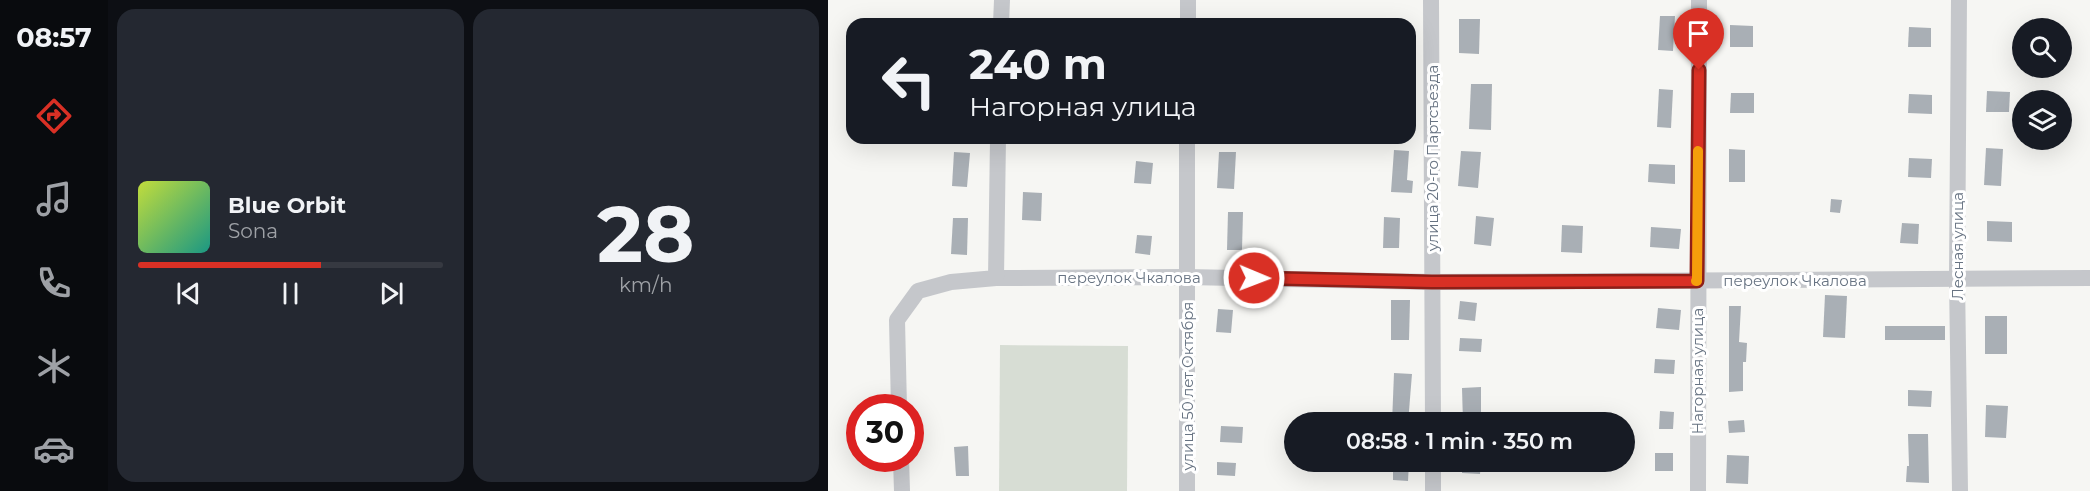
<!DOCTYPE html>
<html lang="en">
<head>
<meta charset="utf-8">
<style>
	:root { --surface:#171b24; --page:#242831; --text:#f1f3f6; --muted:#9ea1a6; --line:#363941; --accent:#d93025 }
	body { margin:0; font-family:Montserrat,sans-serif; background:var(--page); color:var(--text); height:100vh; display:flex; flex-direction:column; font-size:22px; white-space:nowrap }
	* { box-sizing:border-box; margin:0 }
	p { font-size:20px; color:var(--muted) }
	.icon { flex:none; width:33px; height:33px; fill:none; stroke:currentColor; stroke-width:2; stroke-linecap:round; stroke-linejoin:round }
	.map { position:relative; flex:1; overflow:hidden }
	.side { display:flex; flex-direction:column; gap:9px; padding:9px; background:#0d0f14; width:720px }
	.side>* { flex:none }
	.guide { position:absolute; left:18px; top:18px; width:570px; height:126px; border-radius:18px; box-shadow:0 6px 24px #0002; background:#171b24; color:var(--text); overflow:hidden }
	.tools { position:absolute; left:1184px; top:18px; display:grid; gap:12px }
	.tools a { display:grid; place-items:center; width:60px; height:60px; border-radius:50%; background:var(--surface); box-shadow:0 6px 24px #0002; font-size:30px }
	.speed { position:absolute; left:18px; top:394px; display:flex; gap:12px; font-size:30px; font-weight:700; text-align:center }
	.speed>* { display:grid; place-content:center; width:78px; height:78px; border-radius:50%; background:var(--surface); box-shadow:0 6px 24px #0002; line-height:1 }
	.speed .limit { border:9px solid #d22; background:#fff; color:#111 }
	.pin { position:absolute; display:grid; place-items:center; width:51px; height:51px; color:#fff; margin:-62px -26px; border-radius:50% 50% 50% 0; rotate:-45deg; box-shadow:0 0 6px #0007 }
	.pin .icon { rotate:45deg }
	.me { position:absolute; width:66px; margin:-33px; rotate:91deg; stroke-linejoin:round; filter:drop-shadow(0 0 4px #0008) }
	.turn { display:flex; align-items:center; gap:21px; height:126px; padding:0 24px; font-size:27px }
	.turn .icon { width:78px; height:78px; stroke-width:2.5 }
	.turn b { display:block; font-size:42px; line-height:51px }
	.side .card { flex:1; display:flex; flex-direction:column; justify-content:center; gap:9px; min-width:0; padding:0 21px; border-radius:18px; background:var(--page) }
	.side .dial { align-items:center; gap:0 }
	.dial b { font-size:78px; line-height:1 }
	.song { display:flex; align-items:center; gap:18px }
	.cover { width:72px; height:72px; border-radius:9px; background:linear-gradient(135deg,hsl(70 70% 55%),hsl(170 70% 35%)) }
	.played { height:6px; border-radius:3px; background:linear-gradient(90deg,var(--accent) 60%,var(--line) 60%) }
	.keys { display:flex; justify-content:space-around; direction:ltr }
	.side .tiles { flex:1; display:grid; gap:9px; grid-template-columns:repeat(2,1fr) }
	.trip { position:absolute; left:456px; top:412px; width:351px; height:60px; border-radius:30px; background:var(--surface); box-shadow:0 6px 24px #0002; font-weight:600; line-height:60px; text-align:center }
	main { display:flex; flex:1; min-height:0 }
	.tabs { display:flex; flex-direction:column; width:108px; justify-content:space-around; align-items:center; background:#090b0e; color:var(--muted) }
	.tabs .icon { width:42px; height:42px }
	.tabs .on { color:var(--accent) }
	.tabs b { font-size:27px; color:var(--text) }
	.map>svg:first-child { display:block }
	.green { fill:#d7ddd4 }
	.building { fill:#a9afb5 }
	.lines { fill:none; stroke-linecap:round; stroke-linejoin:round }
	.minor { stroke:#c5c7cb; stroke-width:16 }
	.route-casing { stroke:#8d1f18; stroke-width:15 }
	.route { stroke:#d93025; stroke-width:10 }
	.slow { stroke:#f59e0b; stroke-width:10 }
	.labels { text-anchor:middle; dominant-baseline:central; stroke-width:6; stroke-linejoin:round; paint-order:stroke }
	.street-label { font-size:15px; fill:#677382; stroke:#fff }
</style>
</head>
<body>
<main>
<nav class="tabs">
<b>08:57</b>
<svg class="icon on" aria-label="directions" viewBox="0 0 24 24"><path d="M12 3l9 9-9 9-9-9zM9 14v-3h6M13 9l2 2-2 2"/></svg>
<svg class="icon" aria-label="music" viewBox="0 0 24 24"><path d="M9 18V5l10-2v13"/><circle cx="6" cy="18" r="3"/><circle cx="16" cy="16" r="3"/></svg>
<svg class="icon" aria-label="phone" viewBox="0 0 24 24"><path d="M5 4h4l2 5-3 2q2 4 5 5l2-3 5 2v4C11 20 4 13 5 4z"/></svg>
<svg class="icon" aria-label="climate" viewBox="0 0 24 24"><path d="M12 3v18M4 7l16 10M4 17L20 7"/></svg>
<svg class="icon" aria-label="car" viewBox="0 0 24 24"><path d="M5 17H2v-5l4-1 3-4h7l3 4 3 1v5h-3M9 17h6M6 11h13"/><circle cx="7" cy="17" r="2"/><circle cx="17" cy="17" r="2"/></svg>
</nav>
<section class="side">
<div class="tiles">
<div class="card">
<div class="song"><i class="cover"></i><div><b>Blue Orbit</b><p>Sona</p></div></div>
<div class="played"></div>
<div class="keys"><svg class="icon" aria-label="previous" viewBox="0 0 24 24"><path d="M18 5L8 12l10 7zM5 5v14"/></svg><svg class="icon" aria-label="pause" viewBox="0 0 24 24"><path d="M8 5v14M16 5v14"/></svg><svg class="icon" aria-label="next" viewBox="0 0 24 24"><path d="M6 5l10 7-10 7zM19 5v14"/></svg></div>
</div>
<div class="card dial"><b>28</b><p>km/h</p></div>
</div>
</section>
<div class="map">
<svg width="1262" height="491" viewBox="0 0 1262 491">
	<rect width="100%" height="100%" fill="#f6f6f3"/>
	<path class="green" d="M 172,345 L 300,346 L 299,491 L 171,491 Z"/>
	<g class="building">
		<path d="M 832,16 L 847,16 L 845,51 L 830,50 Z"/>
		<path d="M 631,19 L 652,19 L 651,54 L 631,53 Z"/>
		<path d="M 902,25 L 925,26 L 925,47 L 902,47 Z"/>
		<path d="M 1081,27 L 1103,28 L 1103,47 L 1080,47 Z"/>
		<path d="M 643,84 L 664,84 L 663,130 L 641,129 Z"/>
		<path d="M 831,89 L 845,90 L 843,128 L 829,127 Z"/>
		<path d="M 1159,91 L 1182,92 L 1181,112 L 1158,112 Z"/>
		<path d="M 903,93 L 926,93 L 926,113 L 902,113 Z"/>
		<path d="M 1081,94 L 1104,95 L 1104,114 L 1080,113 Z"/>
		<path d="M 1158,148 L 1175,149 L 1173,186 L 1156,185 Z"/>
		<path d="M 901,149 L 917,150 L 917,182 L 901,182 Z"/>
		<path d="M 566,150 L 581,151 L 579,180 L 585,181 L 584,193 L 563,192 Z"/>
		<path d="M 633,151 L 653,152 L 650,188 L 630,186 Z"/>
		<path d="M 126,152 L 142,153 L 139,187 L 124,186 Z"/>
		<path d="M 391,152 L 408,152 L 406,189 L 389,188 Z"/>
		<path d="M 1081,158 L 1104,159 L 1103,178 L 1080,177 Z"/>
		<path d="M 308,161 L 325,163 L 323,184 L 306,183 Z"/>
		<path d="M 821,164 L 847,165 L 847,184 L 820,182 Z"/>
		<path d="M 195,192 L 214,193 L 213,221 L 194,220 Z"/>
		<path d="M 1003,199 L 1014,200 L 1012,213 L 1002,212 Z"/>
		<path d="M 400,212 L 415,212 L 414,250 L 399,250 Z"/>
		<path d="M 648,216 L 666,218 L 663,246 L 646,244 Z"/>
		<path d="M 556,217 L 572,218 L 571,248 L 555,248 Z"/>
		<path d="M 125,218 L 140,218 L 139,255 L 123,254 Z"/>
		<path d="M 1159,221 L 1184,222 L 1184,242 L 1159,241 Z"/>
		<path d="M 1074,223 L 1091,224 L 1090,244 L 1072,243 Z"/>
		<path d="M 734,225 L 755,226 L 754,253 L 733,252 Z"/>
		<path d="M 823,227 L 853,229 L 851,249 L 822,247 Z"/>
		<path d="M 309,235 L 324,236 L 322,255 L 307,253 Z"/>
		<path d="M 997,295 L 1019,296 L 1017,338 L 995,337 Z"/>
		<path d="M 563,300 L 582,300 L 581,340 L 563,340 Z"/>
		<path d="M 632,301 L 649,303 L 647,321 L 630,319 Z"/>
		<path d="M 901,306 L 913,306 L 911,342 L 919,343 L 918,362 L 915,362 L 915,391 L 901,392 Z"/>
		<path d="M 830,308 L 853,310 L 851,330 L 828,328 Z"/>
		<path d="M 390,309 L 405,310 L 403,333 L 388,332 Z"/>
		<rect x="1157" y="316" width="22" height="38"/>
		<rect x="1057" y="326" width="60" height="14"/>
		<path d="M 632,338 L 654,339 L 653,352 L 631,351 Z"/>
		<path d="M 827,359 L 847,360 L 846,374 L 826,373 Z"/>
		<path d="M 566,373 L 584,374 L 580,423 L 564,423 Z"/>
		<path d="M 653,387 L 653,423 L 635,423 L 634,388 Z"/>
		<path d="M 1080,390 L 1104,391 L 1103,407 L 1080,406 Z"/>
		<path d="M 1158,405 L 1180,406 L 1178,438 L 1157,437 Z"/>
		<path d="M 832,411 L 846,412 L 845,429 L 831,429 Z"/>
		<path d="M 916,420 L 917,432 L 901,433 L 900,421 Z"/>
		<path d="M 393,426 L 415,427 L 414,443 L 392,442 Z"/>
		<path d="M 1080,434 L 1100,434 L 1101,483 L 1078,482 L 1079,466 L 1081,466 Z"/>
		<path d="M 140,446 L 141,476 L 128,476 L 126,447 Z"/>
		<rect x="827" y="453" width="18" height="18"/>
		<path d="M 899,455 L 921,456 L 920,484 L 898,483 Z"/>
		<path d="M 389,462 L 408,463 L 407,476 L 389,475 Z"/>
		<path d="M 565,462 L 581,462 L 580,481 L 565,480 Z"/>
		<path d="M 635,462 L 653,462 L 652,474 L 634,473 Z"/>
	</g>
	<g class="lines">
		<g class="minor">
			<path d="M 603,0 L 605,423"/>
			<path d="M 1131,0 L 1129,279 L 1132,491"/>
			<path d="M 173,24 L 174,0"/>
			<path d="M 360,24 L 360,0"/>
			<path d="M 168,278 L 359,277 L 604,282 L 1262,278"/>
			<path d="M 71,408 L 69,320 L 90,291 L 123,282 L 168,278 L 170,138"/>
			<path d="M 73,459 L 74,491"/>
			<path d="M 605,462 L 605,491"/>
			<path d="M 359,491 L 359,138"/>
			<path d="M 870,491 L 871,0"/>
		</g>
	</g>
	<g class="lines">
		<g class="route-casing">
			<path id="route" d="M 426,278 L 604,282 L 869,281 L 871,70"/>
		</g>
		<use href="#route" class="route"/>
		<path class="slow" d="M 868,281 L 869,281 L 870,151"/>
	</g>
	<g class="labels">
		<g class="street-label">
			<text transform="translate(604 158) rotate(-90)">улица 20-го Партсъезда</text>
			<text transform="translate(1129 246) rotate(-90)">Лесная улица</text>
			<text x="301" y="277">переулок Чкалова</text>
			<text x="967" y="280">переулок Чкалова</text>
			<text transform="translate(869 371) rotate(-90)">Нагорная улица</text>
			<text transform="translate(359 386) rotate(-90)">улица 50 лет Октября</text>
		</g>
	</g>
</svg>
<div class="tools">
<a><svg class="icon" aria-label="search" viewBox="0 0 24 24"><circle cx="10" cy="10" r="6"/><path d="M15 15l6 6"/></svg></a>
<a><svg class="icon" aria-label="layers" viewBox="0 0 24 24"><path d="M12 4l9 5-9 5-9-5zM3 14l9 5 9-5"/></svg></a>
</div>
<div class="speed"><div class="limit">30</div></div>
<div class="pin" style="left:871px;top:70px;background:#d93025"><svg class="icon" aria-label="arrive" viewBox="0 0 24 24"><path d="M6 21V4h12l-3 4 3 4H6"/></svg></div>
<svg class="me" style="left:426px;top:278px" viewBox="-20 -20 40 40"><circle r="17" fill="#d93025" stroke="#fff" stroke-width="3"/><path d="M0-11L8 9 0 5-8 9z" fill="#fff"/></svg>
<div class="trip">08:58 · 1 min · 350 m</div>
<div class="guide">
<div class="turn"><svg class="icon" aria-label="left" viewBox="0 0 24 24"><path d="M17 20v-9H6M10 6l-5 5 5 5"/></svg><div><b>240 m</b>Нагорная улица</div></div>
</div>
</div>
</main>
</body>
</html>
